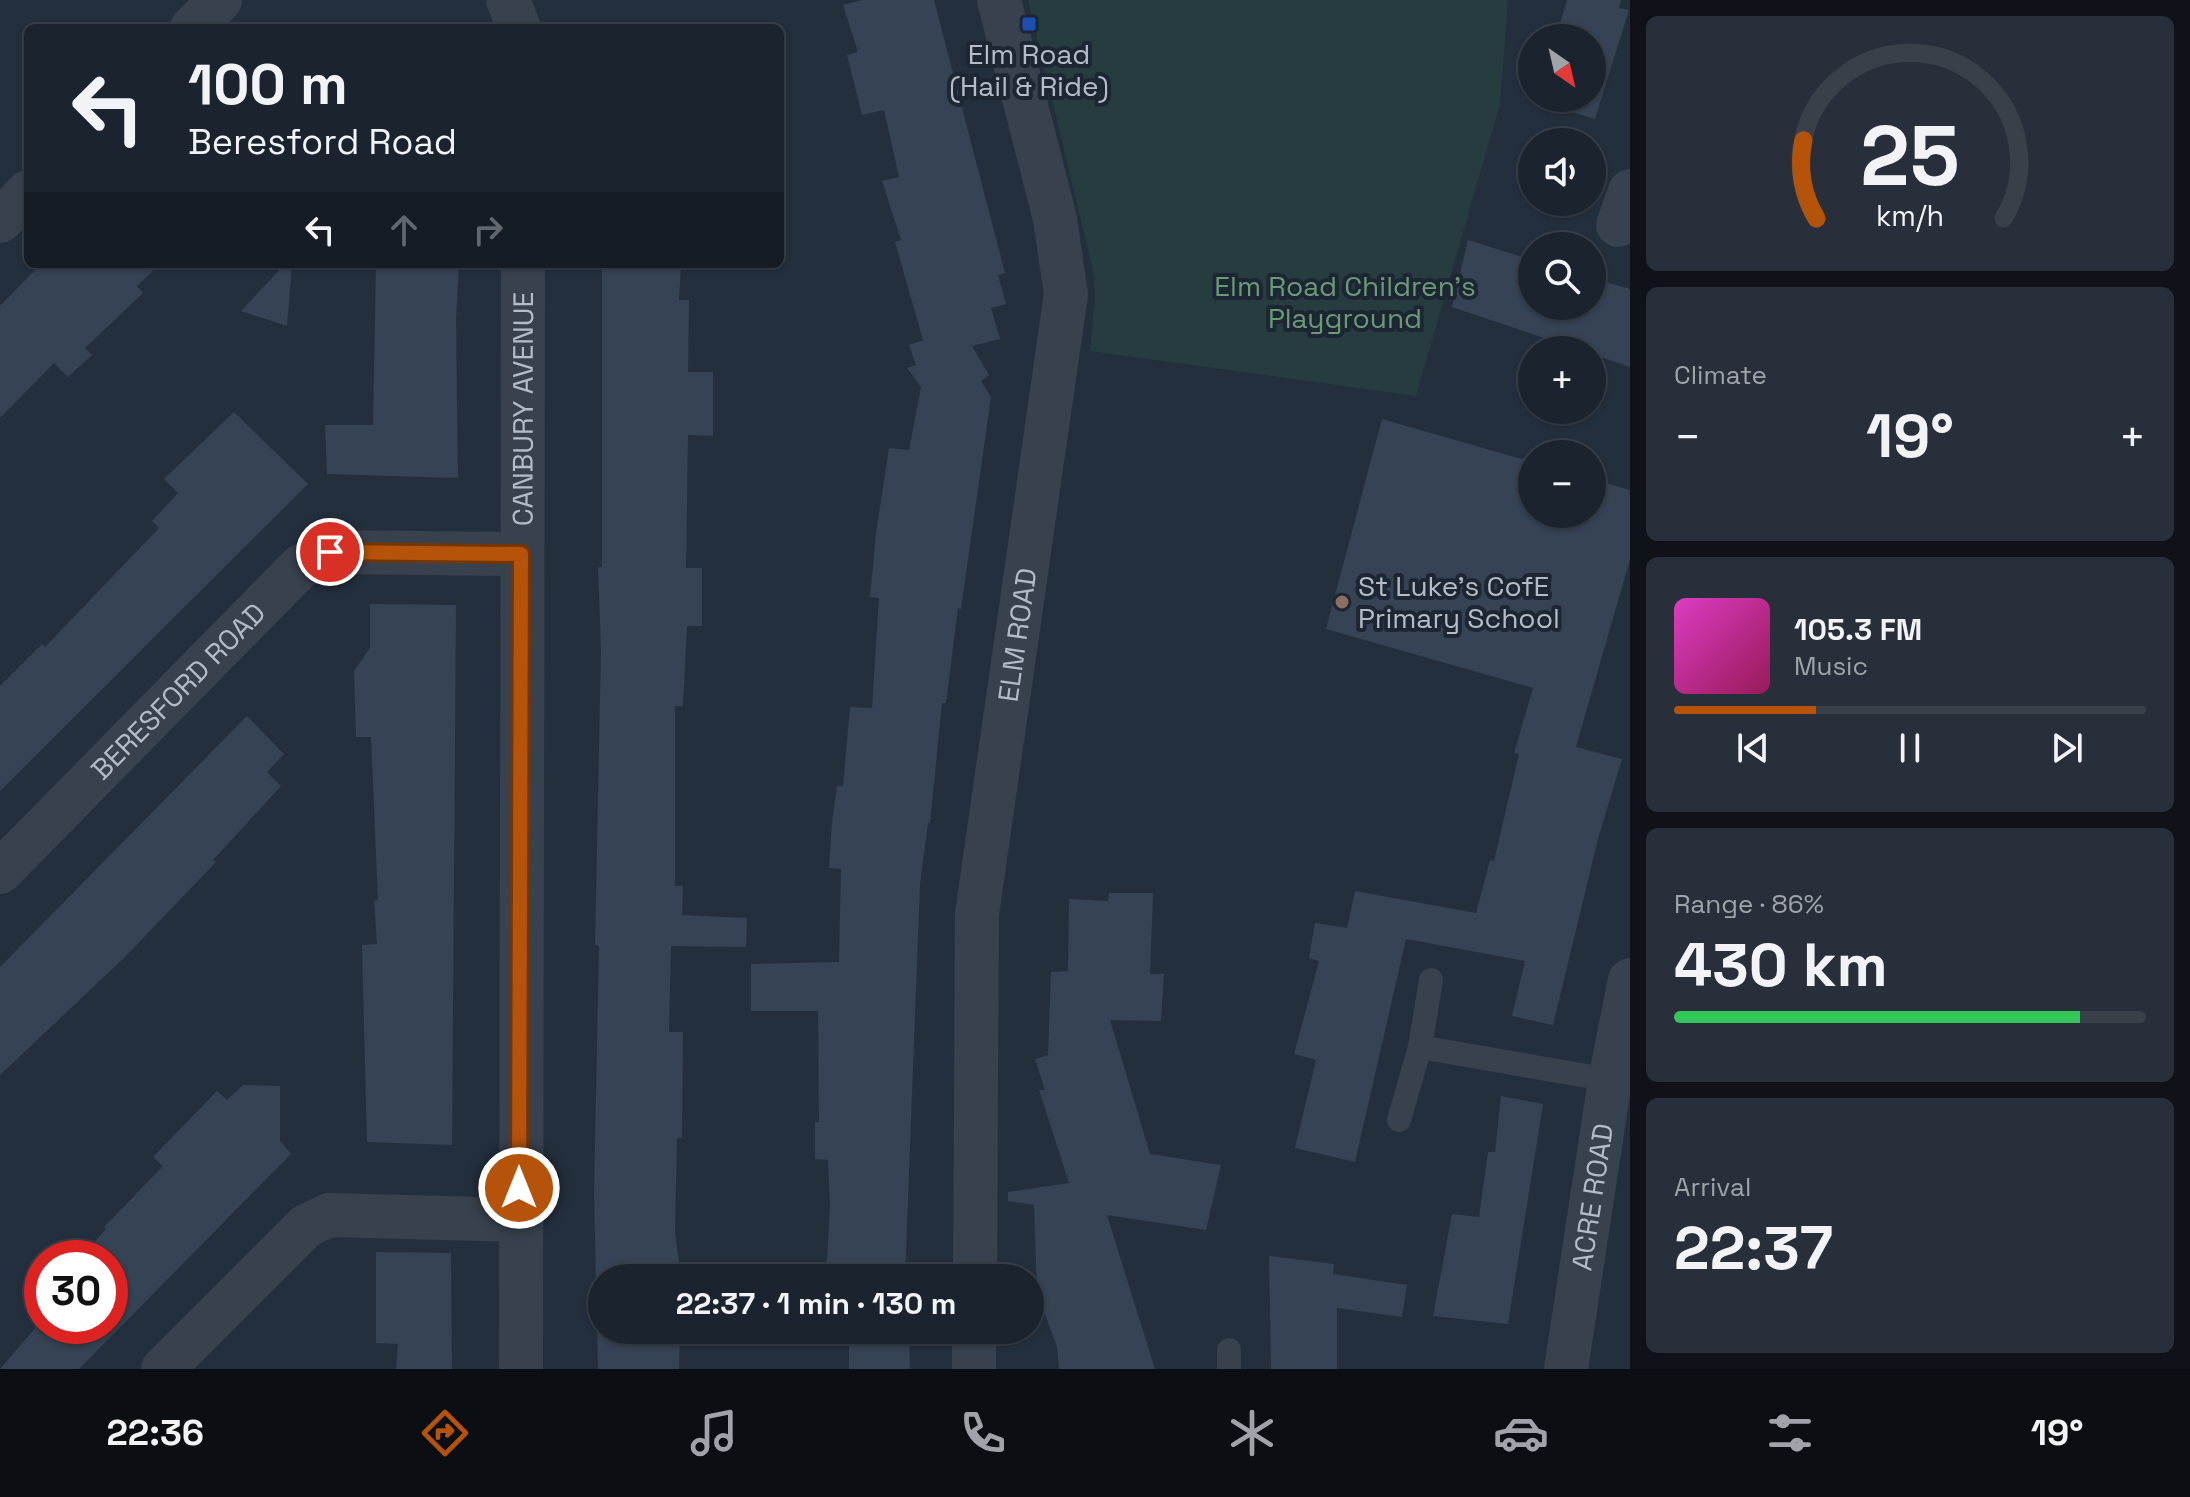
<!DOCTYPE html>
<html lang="en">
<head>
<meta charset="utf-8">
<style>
	:root { --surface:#1b232e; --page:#282f3a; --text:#f1f3f6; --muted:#a0a4aa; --line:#39404a; --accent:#b45309 }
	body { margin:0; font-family:"Space Grotesk",sans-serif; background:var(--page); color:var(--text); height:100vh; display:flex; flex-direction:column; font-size:30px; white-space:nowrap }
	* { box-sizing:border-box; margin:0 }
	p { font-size:26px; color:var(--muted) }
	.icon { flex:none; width:44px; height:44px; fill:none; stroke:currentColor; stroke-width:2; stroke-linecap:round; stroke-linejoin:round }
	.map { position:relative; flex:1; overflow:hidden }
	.side { display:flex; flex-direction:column; gap:16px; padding:16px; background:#0f1319; width:560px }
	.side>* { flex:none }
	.banner { position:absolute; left:24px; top:24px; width:760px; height:244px; border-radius:12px; box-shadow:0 2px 6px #0004,0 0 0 2px var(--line); background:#1b232e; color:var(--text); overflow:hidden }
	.needle { width:52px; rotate:146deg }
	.tools { position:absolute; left:1518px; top:24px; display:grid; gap:16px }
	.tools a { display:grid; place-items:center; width:88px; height:88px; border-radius:50%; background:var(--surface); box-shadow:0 2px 6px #0004,0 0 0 2px var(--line); font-size:40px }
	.speed { position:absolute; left:24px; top:1240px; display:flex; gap:16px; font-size:40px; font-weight:700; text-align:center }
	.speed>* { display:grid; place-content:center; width:104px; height:104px; border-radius:50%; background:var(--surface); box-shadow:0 2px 6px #0004,0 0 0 2px var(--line); line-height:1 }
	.speed .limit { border:12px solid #d22; background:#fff; color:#111 }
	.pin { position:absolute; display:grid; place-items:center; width:68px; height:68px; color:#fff; margin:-34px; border:4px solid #fff; border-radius:50%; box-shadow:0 2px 8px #0007 }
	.me { position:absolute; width:88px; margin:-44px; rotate:0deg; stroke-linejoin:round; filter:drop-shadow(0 0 6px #0008) }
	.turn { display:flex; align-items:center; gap:28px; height:168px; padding:0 32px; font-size:36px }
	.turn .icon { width:104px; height:104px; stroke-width:2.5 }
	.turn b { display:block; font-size:56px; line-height:68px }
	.lanes { display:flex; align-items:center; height:76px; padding:0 32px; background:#0003; justify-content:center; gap:40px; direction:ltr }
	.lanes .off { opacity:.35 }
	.big { font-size:60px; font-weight:700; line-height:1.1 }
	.side .widget { flex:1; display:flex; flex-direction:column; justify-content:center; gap:12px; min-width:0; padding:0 28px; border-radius:12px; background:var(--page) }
	.side .dial { align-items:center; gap:0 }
	.dial svg { height:208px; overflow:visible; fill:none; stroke:var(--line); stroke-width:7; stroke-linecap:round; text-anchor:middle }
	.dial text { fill:var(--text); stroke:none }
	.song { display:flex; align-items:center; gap:24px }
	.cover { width:96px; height:96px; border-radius:12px; background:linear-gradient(135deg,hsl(310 70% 55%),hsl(330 70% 35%)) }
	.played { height:8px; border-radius:4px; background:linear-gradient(90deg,var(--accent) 30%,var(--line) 30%) }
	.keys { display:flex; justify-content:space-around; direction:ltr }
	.heat { display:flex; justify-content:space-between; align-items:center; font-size:44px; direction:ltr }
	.charge { height:12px; border-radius:6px; background:linear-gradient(90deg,#34c759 86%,var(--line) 0) }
	.trip { position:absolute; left:588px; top:1264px; width:456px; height:80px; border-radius:40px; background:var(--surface); box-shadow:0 2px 6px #0004,0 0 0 2px var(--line); font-weight:700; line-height:80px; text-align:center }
	.menu { display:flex; height:128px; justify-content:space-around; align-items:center; background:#0b0e12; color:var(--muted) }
	.menu .icon { width:56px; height:56px }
	.menu .on { color:var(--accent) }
	.menu b { font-size:36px; color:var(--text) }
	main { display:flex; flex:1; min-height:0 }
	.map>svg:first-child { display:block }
	.green { fill:#263c3f }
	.building { fill:#364354 }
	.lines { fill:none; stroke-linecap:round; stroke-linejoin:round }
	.service { stroke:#38414e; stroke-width:24 }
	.minor { stroke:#38414e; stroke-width:44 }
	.tertiary { stroke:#38414e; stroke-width:44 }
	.route-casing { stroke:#753606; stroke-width:20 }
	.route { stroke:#b45309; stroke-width:14 }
	.transit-dot { fill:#1a4fb4; stroke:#1d2633; stroke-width:3 }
	.education-dot { fill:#8d6e63; stroke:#1d2633; stroke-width:3 }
	.labels { text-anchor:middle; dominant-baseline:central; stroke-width:8; stroke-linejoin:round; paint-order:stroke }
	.poi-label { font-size:28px; fill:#b4bcc9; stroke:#1d2633 }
	.park-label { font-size:28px; fill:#6b9a76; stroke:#1d2633 }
	.street-label { font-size:28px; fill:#b4bcc9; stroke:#1d2633 }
</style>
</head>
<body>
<main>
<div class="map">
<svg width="1630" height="1369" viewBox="0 0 1630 1369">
	<rect width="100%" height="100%" fill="#242f3e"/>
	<path class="green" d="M 1028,0 L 1508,0 L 1500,104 L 1416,396 L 1090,351 L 1095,298 L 1094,275 Z"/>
	<g class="building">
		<path d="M 862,0 L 934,0 L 1005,273 L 998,275 L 1006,304 L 991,308 L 1000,339 L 972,346 L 989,375 L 981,381 L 991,397 L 961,609 L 958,608 L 946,703 L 942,703 L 930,823 L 928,823 L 920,884 L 905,1278 L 826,1278 L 830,1206 L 828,1160 L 815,1159 L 815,1122 L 819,1122 L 818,1011 L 751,1011 L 751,964 L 839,962 L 841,869 L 829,868 L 832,822 L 837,786 L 843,786 L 850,707 L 872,708 L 879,598 L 870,597 L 876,533 L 889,448 L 909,450 L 921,387 L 907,368 L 916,365 L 909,345 L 923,340 L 895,242 L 901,240 L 882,181 L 899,177 L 884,110 L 862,115 L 847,55 L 858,52 L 843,5 Z"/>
		<path d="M 1567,0 L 1621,0 L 1619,8 L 1629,10 L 1595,119 L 1538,102 L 1539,98 L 1592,98 L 1592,38 L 1556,38 Z"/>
		<path d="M 1468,240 L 1532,260 L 1532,306 L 1592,306 L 1592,278 L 1630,289 L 1630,367 L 1592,354 L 1592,350 L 1580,350 L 1452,307 Z"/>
		<path d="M 41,264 L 160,264 L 137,286 L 143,293 L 85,348 L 92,355 L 68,377 L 54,363 L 0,418 L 0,306 Z"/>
		<path d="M 285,264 L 292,264 L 287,326 L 241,311 Z"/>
		<path d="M 376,264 L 459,264 L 456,320 L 458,478 L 327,474 L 325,425 L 373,425 Z"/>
		<path d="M 602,264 L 681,264 L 679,300 L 689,300 L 688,372 L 713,372 L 713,436 L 688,435 L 686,568 L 702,568 L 702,626 L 687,626 L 683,706 L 675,706 L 675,886 L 683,886 L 682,915 L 747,918 L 746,947 L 671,946 L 669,1032 L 683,1032 L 682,1138 L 677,1138 L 675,1233 L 681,1278 L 602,1278 L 602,1330 L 680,1330 L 679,1369 L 598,1369 L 594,1194 L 599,946 L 595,945 L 601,650 L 598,567 L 602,567 Z"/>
		<path d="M 234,412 L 308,484 L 0,791 L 0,686 L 42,644 L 45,647 L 159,528 L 152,521 L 178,493 L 164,479 Z"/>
		<path d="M 1382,419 L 1532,462 L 1532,514 L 1592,514 L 1592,479 L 1630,490 L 1630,559 L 1576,747 L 1622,759 L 1598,839 L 1553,1025 L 1512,1016 L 1525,961 L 1406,939 L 1355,1162 L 1295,1148 L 1316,1060 L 1294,1054 L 1319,961 L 1309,958 L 1315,923 L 1347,928 L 1355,891 L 1476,913 L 1490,860 L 1494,861 L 1519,754 L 1514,753 L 1533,688 L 1326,629 Z"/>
		<path d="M 370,604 L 456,605 L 452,1145 L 367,1142 L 362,945 L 377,944 L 374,900 L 378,900 L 371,737 L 356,737 L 354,671 L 370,648 Z"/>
		<path d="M 247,716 L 284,754 L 267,772 L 281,786 L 213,860 L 216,862 L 125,957 L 0,1075 L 0,967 Z"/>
		<path d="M 1109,893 L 1153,893 L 1150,974 L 1164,974 L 1161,1021 L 1110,1020 L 1150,1154 L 1221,1165 L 1206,1230 L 1107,1215 L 1155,1369 L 1059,1369 L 1057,1347 L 1037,1292 L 1034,1205 L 1008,1201 L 1008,1192 L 1069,1183 L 1039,1090 L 1045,1090 L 1035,1059 L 1048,1055 L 1051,972 L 1068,971 L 1069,899 L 1108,901 Z"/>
		<path d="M 243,1085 L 280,1086 L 280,1141 L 291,1154 L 79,1369 L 0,1369 L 37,1326 L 110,1326 L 110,1258 L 80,1258 L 106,1229 L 104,1227 L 163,1166 L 153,1157 L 217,1091 L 227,1100 Z"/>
		<path d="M 1501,1096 L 1543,1104 L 1508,1324 L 1433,1316 L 1452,1214 L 1479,1217 L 1488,1152 L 1495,1152 Z"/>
		<path d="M 376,1252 L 451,1253 L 452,1369 L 396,1369 L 398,1344 L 376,1343 Z"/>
		<path d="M 1269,1256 L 1334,1264 L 1333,1274 L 1407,1285 L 1402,1317 L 1337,1308 L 1337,1369 L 1271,1369 Z"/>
		<path d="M 909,1334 L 910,1369 L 849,1369 L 849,1337 Z"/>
	</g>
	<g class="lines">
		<g class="service">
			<path d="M 1420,1047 L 1610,1080"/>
			<path d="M 1399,1120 L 1420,1047 L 1431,980"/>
			<path d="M 1229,1369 L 1229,1350"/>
		</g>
		<g class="minor">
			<path d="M 508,0 L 519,28"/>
			<path d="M 192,28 L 220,0"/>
			<path d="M 0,221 L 28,192"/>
			<path d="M 1618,225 L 1630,191"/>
			<path id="s1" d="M 0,872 L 300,567 L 330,552 L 521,554"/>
			<path id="s2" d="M 975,1278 L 977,914 L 1066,294 L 1055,219 L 999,0"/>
			<path d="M 163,1369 L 306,1226 L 329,1215 L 519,1220"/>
			<path id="s3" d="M 521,1369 L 523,264"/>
			<path d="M 974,1369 L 974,1330"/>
		</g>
		<path class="tertiary" id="s4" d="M 1566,1369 L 1610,1080 L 1630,980"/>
	</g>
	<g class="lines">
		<g class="route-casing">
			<path id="route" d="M 330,552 L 521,554 L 519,1188"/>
		</g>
		<use href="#route" class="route"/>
	</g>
	<rect class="transit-dot" x="1021" y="16" width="16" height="16" rx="4"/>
	<circle class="education-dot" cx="1342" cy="602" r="8"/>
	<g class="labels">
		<g class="poi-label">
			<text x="1029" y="54">Elm Road<tspan x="1029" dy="32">(Hail &amp; Ride)</tspan></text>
			<text x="1358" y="586" text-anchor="start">St Luke's CofE<tspan x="1358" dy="32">Primary School</tspan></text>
		</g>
		<g class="park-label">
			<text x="1345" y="286">Elm Road Children's<tspan x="1345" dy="32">Playground</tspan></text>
		</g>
		<g class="street-label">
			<text stroke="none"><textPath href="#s3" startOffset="960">CANBURY AVENUE</textPath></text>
			<text stroke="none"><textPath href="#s2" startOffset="646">ELM ROAD</textPath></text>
			<text stroke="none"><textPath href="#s1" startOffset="254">BERESFORD ROAD</textPath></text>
			<text stroke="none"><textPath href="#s4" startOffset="174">ACRE ROAD</textPath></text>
		</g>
	</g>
</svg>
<div class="tools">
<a><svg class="needle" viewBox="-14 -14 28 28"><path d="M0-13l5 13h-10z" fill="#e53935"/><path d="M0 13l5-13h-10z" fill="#a0a4aa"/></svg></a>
<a><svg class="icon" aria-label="sound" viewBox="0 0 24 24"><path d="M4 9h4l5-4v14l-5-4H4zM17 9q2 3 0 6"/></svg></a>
<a><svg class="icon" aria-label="search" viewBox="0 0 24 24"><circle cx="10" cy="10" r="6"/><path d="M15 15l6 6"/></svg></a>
<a>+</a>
<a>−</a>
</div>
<div class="speed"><div class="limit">30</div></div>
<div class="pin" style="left:330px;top:552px;background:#d93025"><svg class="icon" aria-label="arrive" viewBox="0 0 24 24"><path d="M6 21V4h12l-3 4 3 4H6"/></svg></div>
<svg class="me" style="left:519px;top:1188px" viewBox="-20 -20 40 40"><circle r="17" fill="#b45309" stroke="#fff" stroke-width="3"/><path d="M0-11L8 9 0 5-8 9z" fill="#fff"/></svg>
<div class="trip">22:37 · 1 min · 130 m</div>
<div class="banner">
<div class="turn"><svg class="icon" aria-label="left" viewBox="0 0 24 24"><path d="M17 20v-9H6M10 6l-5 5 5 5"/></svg><div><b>100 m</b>Beresford Road</div></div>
<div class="lanes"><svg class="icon" aria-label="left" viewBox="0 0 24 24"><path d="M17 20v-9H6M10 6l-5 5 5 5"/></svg><svg class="icon off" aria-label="ahead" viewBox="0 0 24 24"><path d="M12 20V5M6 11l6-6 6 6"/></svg><svg class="icon off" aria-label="right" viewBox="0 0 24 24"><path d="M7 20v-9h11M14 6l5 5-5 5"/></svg></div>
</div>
</div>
<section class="side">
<div class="widget dial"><svg viewBox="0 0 100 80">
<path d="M14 69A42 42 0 1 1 86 69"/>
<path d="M14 69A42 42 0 0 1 9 39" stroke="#b45309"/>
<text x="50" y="56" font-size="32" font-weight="700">25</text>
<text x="50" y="72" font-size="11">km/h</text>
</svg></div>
<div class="widget"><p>Climate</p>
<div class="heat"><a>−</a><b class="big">19°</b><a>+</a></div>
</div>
<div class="widget">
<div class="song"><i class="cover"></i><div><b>105.3 FM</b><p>Music</p></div></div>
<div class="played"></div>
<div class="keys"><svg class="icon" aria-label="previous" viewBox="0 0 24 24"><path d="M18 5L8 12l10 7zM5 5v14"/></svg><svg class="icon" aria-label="pause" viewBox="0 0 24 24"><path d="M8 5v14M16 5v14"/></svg><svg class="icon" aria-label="next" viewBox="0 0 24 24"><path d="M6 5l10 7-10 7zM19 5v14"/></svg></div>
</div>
<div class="widget"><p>Range · 86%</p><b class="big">430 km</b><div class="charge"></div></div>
<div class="widget"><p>Arrival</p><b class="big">22:37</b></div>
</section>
</main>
<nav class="menu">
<b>22:36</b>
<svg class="icon on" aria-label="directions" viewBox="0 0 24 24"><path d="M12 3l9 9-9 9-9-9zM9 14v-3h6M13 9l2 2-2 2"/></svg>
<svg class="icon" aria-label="music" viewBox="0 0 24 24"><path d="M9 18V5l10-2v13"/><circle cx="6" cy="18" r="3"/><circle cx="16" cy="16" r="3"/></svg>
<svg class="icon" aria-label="phone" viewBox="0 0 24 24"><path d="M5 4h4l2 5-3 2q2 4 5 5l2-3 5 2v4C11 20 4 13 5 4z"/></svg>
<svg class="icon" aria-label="climate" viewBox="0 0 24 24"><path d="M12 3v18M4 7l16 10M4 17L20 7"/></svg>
<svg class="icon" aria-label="car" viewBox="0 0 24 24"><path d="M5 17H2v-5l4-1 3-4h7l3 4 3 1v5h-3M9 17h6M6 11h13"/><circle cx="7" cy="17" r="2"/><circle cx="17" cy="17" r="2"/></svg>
<svg class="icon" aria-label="filters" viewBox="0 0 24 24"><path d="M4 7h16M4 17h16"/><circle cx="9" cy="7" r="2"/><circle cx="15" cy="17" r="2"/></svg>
<b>19°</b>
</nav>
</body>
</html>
